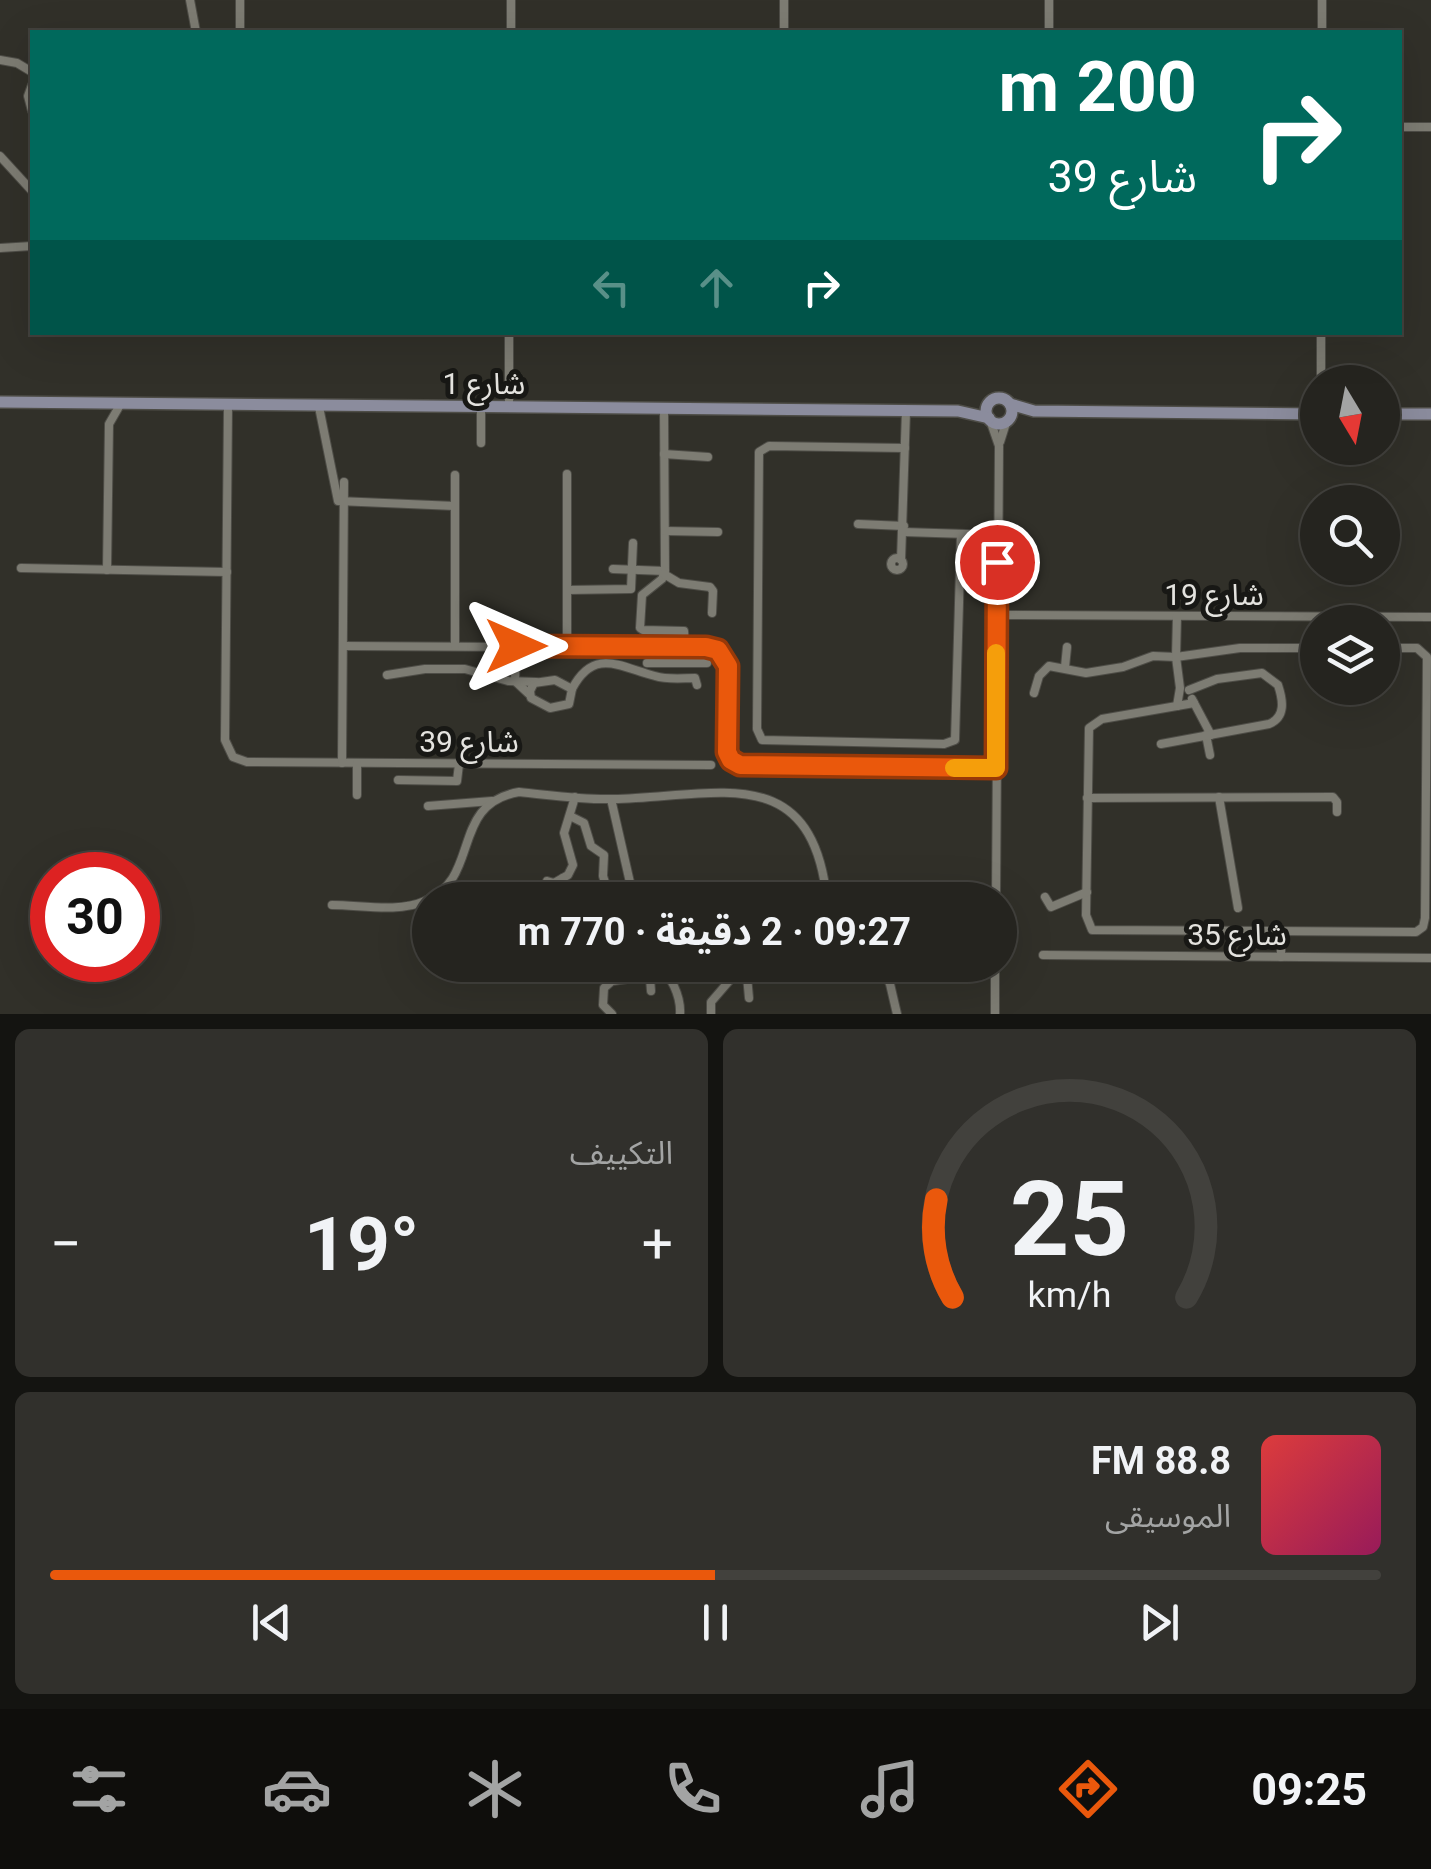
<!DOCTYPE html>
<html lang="ar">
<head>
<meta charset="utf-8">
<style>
	:root { --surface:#25241f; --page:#31302c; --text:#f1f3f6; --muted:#a3a4a4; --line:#42413d; --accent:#ea580c }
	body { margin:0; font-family:Roboto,"Noto Sans Arabic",sans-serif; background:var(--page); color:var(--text); direction:rtl; height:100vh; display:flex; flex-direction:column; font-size:38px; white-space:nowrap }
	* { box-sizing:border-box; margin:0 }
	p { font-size:32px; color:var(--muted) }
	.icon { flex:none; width:55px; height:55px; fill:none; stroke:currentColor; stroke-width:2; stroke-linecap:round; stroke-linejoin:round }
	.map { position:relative; height:1014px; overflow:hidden; direction:ltr }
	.details { display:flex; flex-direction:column; gap:15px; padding:15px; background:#141411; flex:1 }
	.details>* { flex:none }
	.top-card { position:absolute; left:30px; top:30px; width:1372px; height:305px; border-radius:0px; box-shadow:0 10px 40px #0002,0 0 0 2px var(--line); direction:rtl; background:#00695c; color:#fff; overflow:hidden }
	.needle { width:65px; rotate:170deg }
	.fabs { position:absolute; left:1300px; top:365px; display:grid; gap:20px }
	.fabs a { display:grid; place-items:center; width:100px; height:100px; border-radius:50%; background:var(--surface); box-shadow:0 10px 40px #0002,0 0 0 2px var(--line); font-size:50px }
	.speed { position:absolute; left:30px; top:852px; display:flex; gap:20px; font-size:50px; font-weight:700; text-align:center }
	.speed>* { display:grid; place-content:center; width:130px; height:130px; border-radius:50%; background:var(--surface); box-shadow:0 10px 40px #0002,0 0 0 2px var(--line); line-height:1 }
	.speed .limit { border:15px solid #d22; background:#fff; color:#111 }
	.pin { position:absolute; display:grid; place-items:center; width:85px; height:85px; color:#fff; margin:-42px; border:5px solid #fff; border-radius:50%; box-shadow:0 2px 10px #0007 }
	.me { position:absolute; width:110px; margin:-55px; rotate:90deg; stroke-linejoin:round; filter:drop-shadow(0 0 8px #0008) }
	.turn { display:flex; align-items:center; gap:35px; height:210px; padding:0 40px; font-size:45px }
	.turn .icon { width:130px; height:130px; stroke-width:2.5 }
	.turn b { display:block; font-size:70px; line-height:85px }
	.lanes { display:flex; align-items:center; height:95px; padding:0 40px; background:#0003; justify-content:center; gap:50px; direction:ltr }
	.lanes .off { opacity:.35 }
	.big { font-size:75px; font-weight:700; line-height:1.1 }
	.details .tile { flex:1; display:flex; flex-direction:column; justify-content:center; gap:15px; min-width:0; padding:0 35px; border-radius:15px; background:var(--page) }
	.details .dial { align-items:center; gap:0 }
	.dial svg { height:260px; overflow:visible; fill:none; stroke:var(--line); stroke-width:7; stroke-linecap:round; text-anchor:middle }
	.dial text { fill:var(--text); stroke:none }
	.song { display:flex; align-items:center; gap:30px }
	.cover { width:120px; height:120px; border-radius:15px; background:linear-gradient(135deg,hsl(0 70% 55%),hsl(330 70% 35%)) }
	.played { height:10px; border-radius:5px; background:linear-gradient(90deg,var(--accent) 50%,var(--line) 50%) }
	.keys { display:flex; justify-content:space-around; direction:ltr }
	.heat { display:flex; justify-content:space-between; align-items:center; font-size:55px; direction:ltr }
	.details .tiles { flex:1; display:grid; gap:15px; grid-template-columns:1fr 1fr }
	.tile:last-child { grid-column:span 2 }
	.trip { position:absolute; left:412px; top:882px; width:605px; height:100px; border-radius:50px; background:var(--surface); box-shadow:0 10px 40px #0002,0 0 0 2px var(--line); font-weight:700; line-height:100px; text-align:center; direction:rtl }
	.menu { display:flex; height:160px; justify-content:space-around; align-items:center; background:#0f0e0c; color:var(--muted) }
	.menu .icon { width:70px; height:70px }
	.menu .active { color:var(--accent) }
	.menu b { font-size:45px; color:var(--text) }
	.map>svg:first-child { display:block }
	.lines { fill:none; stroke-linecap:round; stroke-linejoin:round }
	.street-casing { stroke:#4e4d47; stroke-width:10 }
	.secondary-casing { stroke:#4e4d47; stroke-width:14 }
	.street { stroke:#7d7c73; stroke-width:8 }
	.secondary { stroke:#8b8c9d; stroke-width:11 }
	.route-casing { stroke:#983908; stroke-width:25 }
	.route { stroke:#ea580c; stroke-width:18 }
	.slow { stroke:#f59e0b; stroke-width:18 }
	.labels { text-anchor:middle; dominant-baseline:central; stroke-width:10; stroke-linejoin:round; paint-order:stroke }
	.street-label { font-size:30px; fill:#e4e3df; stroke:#181815 }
</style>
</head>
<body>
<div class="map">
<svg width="1431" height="1014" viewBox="0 0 1431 1014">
	<rect width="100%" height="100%" fill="#313029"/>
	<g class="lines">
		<g class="street-casing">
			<g id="street">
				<path d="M 190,0 L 196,32"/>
				<path d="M 240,0 L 240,32"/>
				<path d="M 784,0 L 784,32"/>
				<path d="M 511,32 L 511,0"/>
				<path d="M 1049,32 L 1049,0"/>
				<path d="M 1322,32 L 1322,0"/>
				<path d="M 0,60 L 17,63 L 32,72"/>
				<path d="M 32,85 L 28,96 L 32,111"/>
				<path d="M 1400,127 L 1431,127"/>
				<path d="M 0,156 L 32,191"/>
				<path d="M 0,248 L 32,246"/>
				<path d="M 1321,382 L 1321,332"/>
				<path d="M 228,406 L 225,740 L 233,757 L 247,762 L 711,765"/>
				<path d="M 319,407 L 338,501 L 455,506"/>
				<path d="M 481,408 L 481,443"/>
				<path d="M 509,408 L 509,332"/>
				<path d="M 664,409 L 665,571 L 662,579 L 642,595 L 640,628 L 643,630 L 684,631 L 685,647"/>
				<path d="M 990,420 L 999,446 L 996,900"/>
				<path d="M 1000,442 L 1007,420"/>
				<path d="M 905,448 L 769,446 L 759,452 L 757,729 L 762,740 L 944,744 L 955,740 L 961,534"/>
				<path d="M 664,454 L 708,457"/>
				<path d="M 858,524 L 904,526"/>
				<path d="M 665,531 L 718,532"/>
				<path d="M 904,532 L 998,535"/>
				<circle cx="897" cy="564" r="6"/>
				<path d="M 901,560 L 906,411"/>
				<path d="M 21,568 L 227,572"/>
				<path d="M 613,569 L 665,571"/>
				<path d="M 107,570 L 109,424 L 120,405"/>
				<path d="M 664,574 L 679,583 L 710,587 L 713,591 L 712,613"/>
				<path d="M 567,590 L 631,589 L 633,543"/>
				<path d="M 997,615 L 1431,617"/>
				<path d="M 343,646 L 712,648 L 723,654 L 728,665 L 727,752 L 735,763 L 996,768"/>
				<path d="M 455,646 L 455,475"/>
				<path d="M 516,646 L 515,681 L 529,694"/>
				<path d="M 567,647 L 567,474"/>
				<path d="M 647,663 L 707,663"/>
				<path d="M 1065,667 L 1067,647"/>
				<path d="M 387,675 L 425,669 L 465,669 L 508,681 L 536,682"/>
				<path d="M 555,680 L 572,689 L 569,704 L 550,708 L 531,698 L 530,691 L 534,683 Z"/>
				<path d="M 572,689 C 594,647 620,667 655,676 C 668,680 682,678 695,678 L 697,685"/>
				<path d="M 1034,693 L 1039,676 L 1049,666 L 1086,673 L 1123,667 L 1153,656 L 1176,657 L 1240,648 L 1318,648"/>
				<path d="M 1192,699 L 1211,735"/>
				<path d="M 1194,703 L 1102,719 L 1089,728 L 1086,915 L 1092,930 L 1416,932 L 1423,927 L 1425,918 L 1427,657 L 1417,648 L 1382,648"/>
				<path d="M 1177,706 L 1180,688 L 1176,657 L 1177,616"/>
				<path d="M 1206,735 L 1210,755"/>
				<path d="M 1161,744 L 1269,724 C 1286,717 1283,700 1278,685 L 1262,673 L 1217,679 L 1189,690"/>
				<path d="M 342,763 L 344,482"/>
				<path d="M 357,763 L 357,795"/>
				<path d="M 398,780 L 457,781 L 459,764"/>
				<path d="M 1219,797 L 1238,908"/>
				<path d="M 1087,798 L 1333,797 L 1337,802 L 1337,812"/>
				<path d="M 611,799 L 634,900"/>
				<path d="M 428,806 L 492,801"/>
				<path d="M 570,816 L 584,823 L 591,846 L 604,855 L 603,876 L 607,889"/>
				<path d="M 547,881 L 554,883 L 552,889 L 546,888 Z"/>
				<path d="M 554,883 L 568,875 L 573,865 L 564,833 L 575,797"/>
				<path d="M 538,893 L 546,898 L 555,896 L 563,886 L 563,878"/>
				<path d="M 1045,897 L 1051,907 L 1087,892"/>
				<path d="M 332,905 C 361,905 398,913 425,901 C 482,878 449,804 519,792 C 550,795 582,800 613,799 C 716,797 812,758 827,900"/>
				<path d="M 1281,940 L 1281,957"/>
				<path d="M 1043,955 L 1431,958"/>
				<path d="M 649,965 L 651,991"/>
				<path d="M 656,965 C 671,973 681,997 680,1014"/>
				<path d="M 746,965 L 749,998"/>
				<path d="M 880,965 L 890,984 L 897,1014"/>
				<path d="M 995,965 L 995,1014"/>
				<path d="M 612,1014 L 603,1005 L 604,988 L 612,981 L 627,979 L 643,965"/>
				<path d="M 711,1014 L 711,1002 L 743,965"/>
			</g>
		</g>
		<g class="secondary-casing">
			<g id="secondary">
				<circle cx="999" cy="411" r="13"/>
				<path d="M 0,402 L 958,411 L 989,418"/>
				<path d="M 1010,404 L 1034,411 L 1318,414"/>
				<path d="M 1382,414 L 1431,414"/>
			</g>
		</g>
		<use href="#street" class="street"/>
		<use href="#secondary" class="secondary"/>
	</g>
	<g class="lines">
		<g class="route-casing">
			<path id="route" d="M 516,646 L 706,647 L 718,650 L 728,666 L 727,752 L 731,760 L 740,765 L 996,768 L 997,562"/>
		</g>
		<use href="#route" class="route"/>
		<path class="slow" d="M 954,768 L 996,768 L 996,653"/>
	</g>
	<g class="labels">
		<g class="street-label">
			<text x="484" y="383">شارع 1</text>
			<text x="1214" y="594">شارع 19</text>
			<text x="469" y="741">شارع 39</text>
			<text x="1237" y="934">شارع 35</text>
		</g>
	</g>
</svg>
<div class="fabs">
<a><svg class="needle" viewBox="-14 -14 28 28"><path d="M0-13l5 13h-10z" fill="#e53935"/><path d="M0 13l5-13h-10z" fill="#a3a4a4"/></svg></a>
<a><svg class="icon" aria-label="search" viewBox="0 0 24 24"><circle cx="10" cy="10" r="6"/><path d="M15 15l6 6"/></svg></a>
<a><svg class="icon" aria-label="layers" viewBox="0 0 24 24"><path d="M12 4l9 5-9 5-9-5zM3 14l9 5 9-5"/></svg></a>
</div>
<div class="speed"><div class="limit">30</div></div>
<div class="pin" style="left:997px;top:562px;background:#d93025"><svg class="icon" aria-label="arrive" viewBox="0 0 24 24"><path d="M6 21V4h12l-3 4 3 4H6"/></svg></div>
<svg class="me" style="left:516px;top:646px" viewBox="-20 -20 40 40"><path d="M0-17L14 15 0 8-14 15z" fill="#ea580c" stroke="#fff" stroke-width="4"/></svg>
<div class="trip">09:27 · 2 دقيقة · 770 m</div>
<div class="top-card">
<div class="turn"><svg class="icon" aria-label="right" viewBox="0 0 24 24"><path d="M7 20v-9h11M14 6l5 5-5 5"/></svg><div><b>200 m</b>شارع 39</div></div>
<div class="lanes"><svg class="icon off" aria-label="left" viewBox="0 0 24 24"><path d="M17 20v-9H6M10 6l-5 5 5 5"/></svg><svg class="icon off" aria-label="ahead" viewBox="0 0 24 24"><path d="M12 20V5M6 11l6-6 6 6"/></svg><svg class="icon" aria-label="right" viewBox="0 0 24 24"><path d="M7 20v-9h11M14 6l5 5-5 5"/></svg></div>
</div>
</div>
<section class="details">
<div class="tiles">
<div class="tile dial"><svg viewBox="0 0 100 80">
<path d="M14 69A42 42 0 1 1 86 69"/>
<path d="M14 69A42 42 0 0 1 9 39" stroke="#ea580c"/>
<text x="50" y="56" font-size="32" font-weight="700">25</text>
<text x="50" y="72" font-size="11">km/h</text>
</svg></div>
<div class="tile"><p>التكييف</p>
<div class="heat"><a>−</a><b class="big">19°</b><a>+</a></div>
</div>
<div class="tile">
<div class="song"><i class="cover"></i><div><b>88.8 FM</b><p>الموسيقى</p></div></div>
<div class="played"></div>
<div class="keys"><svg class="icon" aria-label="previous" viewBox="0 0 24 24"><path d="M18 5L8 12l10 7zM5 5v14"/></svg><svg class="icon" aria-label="pause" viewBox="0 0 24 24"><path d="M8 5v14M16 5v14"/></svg><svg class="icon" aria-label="next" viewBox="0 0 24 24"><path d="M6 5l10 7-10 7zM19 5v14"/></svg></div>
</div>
</div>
</section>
<nav class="menu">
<b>09:25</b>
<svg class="icon active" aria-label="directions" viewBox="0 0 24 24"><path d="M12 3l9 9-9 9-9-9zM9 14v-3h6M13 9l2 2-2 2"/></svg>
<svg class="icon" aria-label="music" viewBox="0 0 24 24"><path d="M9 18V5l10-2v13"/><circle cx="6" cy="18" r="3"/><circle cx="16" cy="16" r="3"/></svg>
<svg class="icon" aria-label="phone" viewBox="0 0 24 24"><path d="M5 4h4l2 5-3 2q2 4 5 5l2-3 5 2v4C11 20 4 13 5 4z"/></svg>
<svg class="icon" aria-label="climate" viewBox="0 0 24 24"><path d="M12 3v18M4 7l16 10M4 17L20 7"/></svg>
<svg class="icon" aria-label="car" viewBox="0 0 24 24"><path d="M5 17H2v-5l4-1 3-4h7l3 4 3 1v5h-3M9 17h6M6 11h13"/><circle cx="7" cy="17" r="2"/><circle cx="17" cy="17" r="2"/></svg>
<svg class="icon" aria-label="filters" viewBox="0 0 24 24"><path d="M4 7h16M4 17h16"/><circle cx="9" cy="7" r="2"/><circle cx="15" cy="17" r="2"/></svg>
</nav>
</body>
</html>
